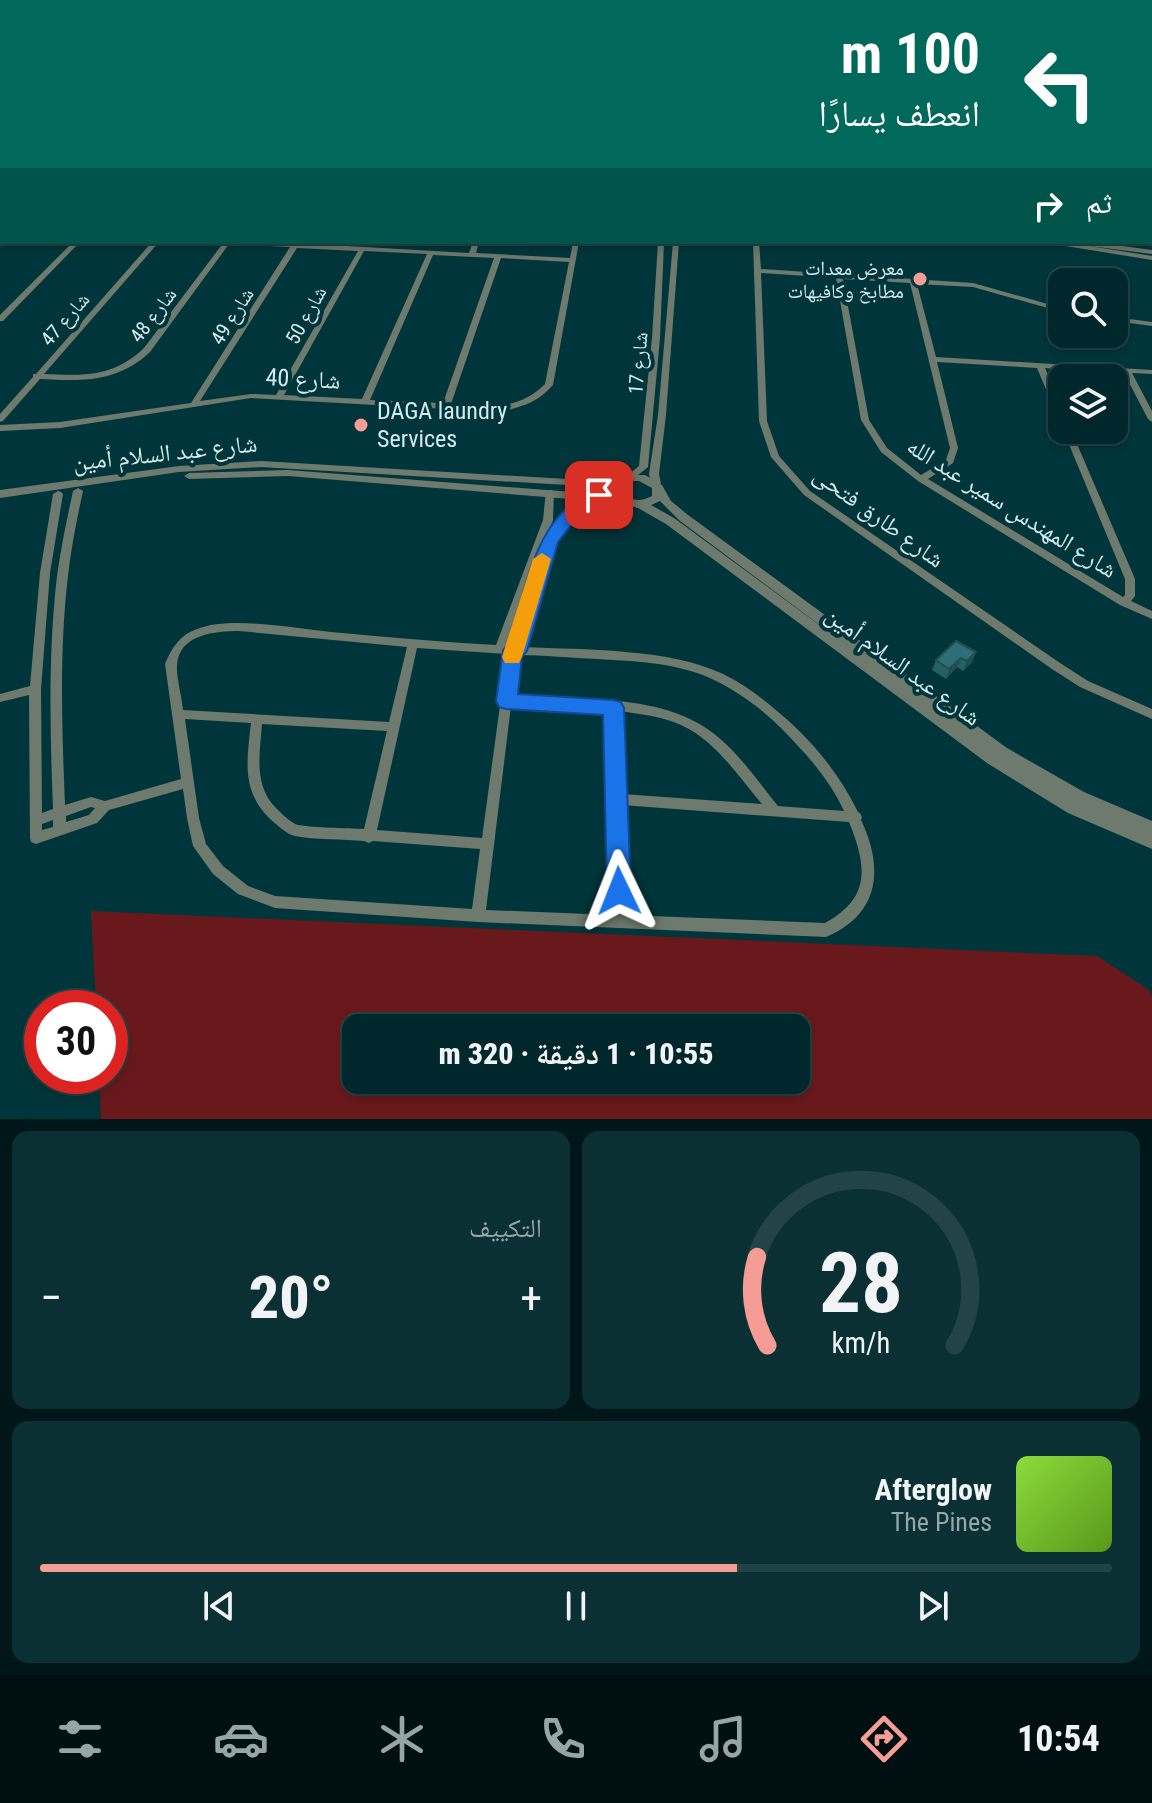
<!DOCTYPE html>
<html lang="ar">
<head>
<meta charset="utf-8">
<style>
	:root { --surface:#00282c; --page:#0a3034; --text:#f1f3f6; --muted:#95a6a9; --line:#224448; --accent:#f59c95 }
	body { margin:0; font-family:"Roboto Condensed","Noto Naskh Arabic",sans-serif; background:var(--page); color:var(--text); direction:rtl; height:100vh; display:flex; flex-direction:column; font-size:30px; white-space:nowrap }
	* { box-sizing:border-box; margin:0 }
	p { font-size:26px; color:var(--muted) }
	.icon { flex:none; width:44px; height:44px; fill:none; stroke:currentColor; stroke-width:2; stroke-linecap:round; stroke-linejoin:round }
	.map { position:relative; height:1119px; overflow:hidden; direction:ltr }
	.panel { display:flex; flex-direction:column; gap:12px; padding:12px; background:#001618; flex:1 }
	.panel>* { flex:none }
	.top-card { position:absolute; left:0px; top:0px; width:1152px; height:244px; box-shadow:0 4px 12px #0003,0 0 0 2px var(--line); direction:rtl; background:#00695c; color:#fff; overflow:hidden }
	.controls { position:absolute; left:1048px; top:268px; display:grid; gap:16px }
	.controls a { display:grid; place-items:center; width:80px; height:80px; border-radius:16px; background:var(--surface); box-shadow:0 4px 12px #0003,0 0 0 2px var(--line); font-size:40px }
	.speed { position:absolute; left:24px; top:990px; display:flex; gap:16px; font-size:40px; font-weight:700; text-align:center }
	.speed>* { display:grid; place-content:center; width:104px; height:104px; border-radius:50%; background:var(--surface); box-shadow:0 4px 12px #0003,0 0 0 2px var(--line); line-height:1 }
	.speed .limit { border:12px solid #d22; background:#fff; color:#111 }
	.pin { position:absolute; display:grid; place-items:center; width:68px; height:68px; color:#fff; margin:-34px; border-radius:16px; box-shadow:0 4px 12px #0006 }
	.me { position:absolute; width:88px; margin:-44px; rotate:358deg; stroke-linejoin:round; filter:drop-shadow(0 0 6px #0008) }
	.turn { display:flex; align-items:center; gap:28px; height:168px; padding:0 40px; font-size:36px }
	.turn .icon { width:104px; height:104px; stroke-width:2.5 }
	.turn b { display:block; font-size:56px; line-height:68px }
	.then { display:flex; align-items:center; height:76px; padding:0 40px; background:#0003; gap:16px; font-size:30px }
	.big { font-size:60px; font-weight:800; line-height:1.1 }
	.panel .card { flex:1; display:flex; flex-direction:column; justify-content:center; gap:12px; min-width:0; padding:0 28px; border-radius:16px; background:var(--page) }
	.panel .dial { align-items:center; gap:0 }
	.dial svg { height:208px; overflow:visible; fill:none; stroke:var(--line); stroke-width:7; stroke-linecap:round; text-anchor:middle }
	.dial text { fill:var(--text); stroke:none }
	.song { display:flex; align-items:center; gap:24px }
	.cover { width:96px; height:96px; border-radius:12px; background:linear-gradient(135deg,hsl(90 70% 55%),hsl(90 70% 35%)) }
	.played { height:8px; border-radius:4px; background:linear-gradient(90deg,var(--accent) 65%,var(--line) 65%) }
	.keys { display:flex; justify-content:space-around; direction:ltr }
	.heat { display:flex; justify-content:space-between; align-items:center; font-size:44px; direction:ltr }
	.panel .tiles { flex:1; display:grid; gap:12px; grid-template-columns:1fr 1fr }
	.card:last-child { grid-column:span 2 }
	.trip { position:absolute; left:342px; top:1014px; width:468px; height:80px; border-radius:16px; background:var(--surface); box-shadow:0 4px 12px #0003,0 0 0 2px var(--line); font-weight:800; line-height:80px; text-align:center; direction:rtl }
	.dock { display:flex; height:128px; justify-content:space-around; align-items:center; background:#001012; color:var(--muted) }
	.dock .icon { width:56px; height:56px }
	.dock .current { color:var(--accent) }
	.dock b { font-size:36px; color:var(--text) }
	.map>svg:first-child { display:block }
	.green { fill:#69191b; fill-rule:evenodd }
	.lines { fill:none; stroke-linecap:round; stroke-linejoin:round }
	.minor { fill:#6e7a6e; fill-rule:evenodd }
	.tertiary { fill:#6e7a6e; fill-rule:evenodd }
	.wall { fill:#285f65 }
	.shaded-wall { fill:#204e53 }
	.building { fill:#2e6f76; stroke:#204e53; stroke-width:2 }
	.route { fill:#1a73e8; stroke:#114b97; stroke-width:2 }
	.slow { fill:#f59e0b }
	.poi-dot { fill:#f59c95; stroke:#00363b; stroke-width:3 }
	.labels { text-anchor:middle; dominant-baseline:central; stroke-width:8; stroke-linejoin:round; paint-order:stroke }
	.far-poi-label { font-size:20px; fill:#d3ebee; stroke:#00363b; text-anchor:end }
	.far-street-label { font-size:20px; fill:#d3ebee; stroke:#00363b }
	.street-label { font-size:24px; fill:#d3ebee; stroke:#00363b }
	.poi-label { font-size:24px; fill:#d3ebee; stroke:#00363b; text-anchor:start }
</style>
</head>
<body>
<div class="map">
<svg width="1152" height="1119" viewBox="0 0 1152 1119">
	<rect width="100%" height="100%" fill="#00363b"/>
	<path class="green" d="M 91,911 L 1097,956 L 1149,990 L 1152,997 L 1152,1119 L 101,1119 L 99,1076 L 110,1076 L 110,1008 L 96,1008 ZM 356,1028 L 796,1028 L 796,1080 L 356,1080 Z"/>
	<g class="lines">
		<g class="minor">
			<path d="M 13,0 L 18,0 L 15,2 L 10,2 Z"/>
			<path d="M 78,0 L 83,0 L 81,2 L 76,2 Z"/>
			<path d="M 129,0 L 134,0 L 132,2 L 127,2 Z"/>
			<path d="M 368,0 L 372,0 L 371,2 L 367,2 Z"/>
			<path d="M 429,0 L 433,0 L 432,2 L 428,2 Z"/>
			<path d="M 479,0 L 483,0 L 482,2 L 478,2 Z"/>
			<path d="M 526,0 L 530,0 L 528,2 L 524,2 Z"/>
			<path d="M 572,0 L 576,0 L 575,2 L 571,2 Z"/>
			<path d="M 618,0 L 622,0 L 621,2 L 617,2 Z"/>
			<path d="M 671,0 L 675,0 L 674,2 L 670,2 Z"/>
			<rect x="727" y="0" width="4" height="2"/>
			<path d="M 789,0 L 793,0 L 792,2 L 788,2 Z"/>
			<path d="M 816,0 L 820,0 L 821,2 L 817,2 Z"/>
			<path d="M 882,0 L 886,0 L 887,2 L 883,2 Z"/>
			<path d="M 913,0 L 917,0 L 919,2 L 915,2 Z"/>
			<path d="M 1025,0 L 1030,0 L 1032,2 L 1027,2 Z"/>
			<rect x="0" y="5" width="2" height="3"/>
			<rect x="1150" y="17" width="2" height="3"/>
			<rect x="1150" y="28" width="2" height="4"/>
			<rect x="0" y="47" width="2" height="3"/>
			<rect x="0" y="61" width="2" height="2"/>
			<rect x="1150" y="72" width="2" height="2"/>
			<path d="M 2,84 L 2,89 L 0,90 L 0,85 Z"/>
			<path d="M 1150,103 L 1152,104 L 1152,109 L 1150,108 Z"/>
			<path d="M 2,124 L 2,129 L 0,130 L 0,125 Z"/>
			<rect x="0" y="134" width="2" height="4"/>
			<rect x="1150" y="141" width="2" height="4"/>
			<rect x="0" y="170" width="2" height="4"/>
			<rect x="0" y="185" width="2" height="4"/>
			<path d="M 2,235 L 2,240 L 0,241 L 0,236 Z"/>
			<rect x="1150" y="238" width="2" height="4"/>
			<path d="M 73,242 L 80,242 L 3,321 L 0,321 L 0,315 Z"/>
			<path d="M 152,242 L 159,242 L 44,374 C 84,376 114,377 144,348 L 224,242 L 295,243 L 469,253 L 473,242 L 479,242 L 476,253 L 570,258 L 573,242 L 579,242 L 553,385 C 537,403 523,406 501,412 L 251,398 L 60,428 L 0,431 L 0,425 L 60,422 L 191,403 L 290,247 L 229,244 L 150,352 C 117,383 82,381 40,379 L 3,421 L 0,422 L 0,414 L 33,377 L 33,374 L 36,374 ZM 297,248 L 358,251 L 276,395 L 251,394 L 200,401 ZM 364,251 L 427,254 L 362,399 L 284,395 ZM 433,255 L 494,258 L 443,403 L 370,400 ZM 501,258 L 569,262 L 545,384 C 517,412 487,406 451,404 Z"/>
			<path d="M 658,242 L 664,242 L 660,338 L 648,467 L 632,480 L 629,481 L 624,478 L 639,466 L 652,338 Z"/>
			<path d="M 673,242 L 679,242 L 666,415 L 659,474 L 661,484 L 656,487 L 651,484 L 649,474 L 658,415 Z"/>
			<path d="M 753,242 L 759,242 L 761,269 L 973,283 L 1062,308 L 1062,312 L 973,287 L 917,284 L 936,357 L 1152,370 L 1152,374 L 1132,373 L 1152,411 L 1152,422 L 1148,419 L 1124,373 L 1045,368 L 1062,408 L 1062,421 L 1058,418 L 1037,368 L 937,362 L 958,448 L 953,463 L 928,479 L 1123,597 L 1125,595 L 1125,579 L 1063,430 L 1071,430 L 1135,579 L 1135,596 L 1131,601 L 1152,611 L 1152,619 L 1120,605 L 918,481 L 881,452 L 861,420 L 836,278 L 761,273 L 767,421 L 779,456 L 810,491 L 1060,663 L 1088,681 L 1152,709 L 1152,719 L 1080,687 L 1052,669 L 804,495 L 771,457 L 759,421 ZM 843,279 L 910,283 L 950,448 L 946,460 L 921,475 L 887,448 L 869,420 Z"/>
			<path d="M 1050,242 L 1065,242 L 1152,256 L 1152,260 L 1053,244 Z"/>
			<path d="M 1114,317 L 1152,322 L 1152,326 L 1114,321 Z"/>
			<path d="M 78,488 L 83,491 C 77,519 71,548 68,576 C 59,652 62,729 65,805 L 91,797 L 105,801 L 181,779 L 165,664 C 172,647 180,635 197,629 C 231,616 293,628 331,632 C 386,637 441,642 496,645 L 543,520 L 546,490 L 552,490 L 554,492 L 553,520 L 539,558 C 552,531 571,505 599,492 L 604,495 L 602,497 C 589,507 575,517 565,530 C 540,563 534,607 524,647 C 585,650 668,648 723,674 C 748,686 771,705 792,724 C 819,749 842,779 858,812 L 860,813 L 862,817 L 861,820 C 884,868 880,914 826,937 L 478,922 L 275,908 L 238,894 L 213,874 L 193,846 L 187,818 L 183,789 L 109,810 L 97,823 L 36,844 L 31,842 L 30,838 L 29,695 L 0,702 L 0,694 L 30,686 L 40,573 L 53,494 L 58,491 L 61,492 L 63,494 L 50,573 L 41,689 L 42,813 L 53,809 C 50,731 48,653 57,576 C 61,547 67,519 73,491 ZM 529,586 L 513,646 L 507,646 ZM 239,631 L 407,647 L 389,722 L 183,710 C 182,698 176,676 177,665 C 179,634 216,631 239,631 ZM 417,648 L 507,654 L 482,838 L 377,830 ZM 518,655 C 544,655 571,658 597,659 C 630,661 663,662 694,672 C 734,685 771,715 798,746 C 816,765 833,787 844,811 L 778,806 C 756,779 735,747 706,728 C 654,693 573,700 513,697 ZM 511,706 L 607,710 L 613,915 L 486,910 ZM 619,711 C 639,714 662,716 681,725 C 716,741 738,776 762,804 L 622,794 ZM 185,719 L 251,723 C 247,759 241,790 269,818 C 276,824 286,834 295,836 C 314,840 344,839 364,841 L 369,843 L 373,841 L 480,849 L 472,909 L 275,896 L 248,886 L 223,866 L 206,844 L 199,818 ZM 262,724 L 387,731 L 364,829 C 350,828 305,828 295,824 C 288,820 281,813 276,808 C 253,785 260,753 262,724 ZM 622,805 L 849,822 C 867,866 871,898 825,923 L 627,915 ZM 91,807 L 95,808 L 89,815 L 66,822 L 66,816 ZM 53,820 L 53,827 L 42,830 L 42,824 Z"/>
		</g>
		<g class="tertiary">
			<rect x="0" y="180" width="2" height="4"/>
			<path d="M 1070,242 L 1093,242 L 1152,250 L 1152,254 L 1074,244 Z"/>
			<path d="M 261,461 L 601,481 L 629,475 L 645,475 L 662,485 L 671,501 L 688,515 L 1007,748 L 1084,792 L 1152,821 L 1152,849 L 1068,813 L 987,763 L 666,524 L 638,508 L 620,503 L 288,476 L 189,479 L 184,476 L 189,473 L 288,470 L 611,495 L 613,485 L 601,487 L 261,467 L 179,472 L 0,498 L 0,490 L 179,466 ZM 631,481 L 639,481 L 652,488 L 652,496 C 641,502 632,501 623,494 L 624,485 ZM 660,501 L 680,521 L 856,652 L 674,518 L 651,505 Z"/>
		</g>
	</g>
	<path class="wall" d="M 976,652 L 972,662 L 963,671 L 957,667 L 946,679 L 932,670 L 936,660 Z"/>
	<g class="shaded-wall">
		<path d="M 976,652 L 972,662 L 963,671 L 967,661 Z"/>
		<path d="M 961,658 L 957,667 L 946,679 L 949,669 Z"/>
	</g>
	<path class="building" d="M 956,641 L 976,652 L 967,661 L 961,658 L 949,669 L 936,660 Z"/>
	<path class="route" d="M 599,490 L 605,492 L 607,495 L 605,499 L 576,519 L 558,542 L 527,651 L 522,656 L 518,694 L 613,700 L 621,702 L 624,708 L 631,891 L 628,899 L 619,902 L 611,899 L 607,891 L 603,715 L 506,709 L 499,707 L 496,701 L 503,650 L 509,644 C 525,592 536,507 599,490 Z"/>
	<path class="slow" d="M 542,553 L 551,559 L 522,657 L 519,663 L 505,663 L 502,657 L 533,559 Z"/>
	<g class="poi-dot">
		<circle cx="920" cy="279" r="8"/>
		<circle cx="361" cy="425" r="8"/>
	</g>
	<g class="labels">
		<g class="far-poi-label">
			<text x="904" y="268">معرض معدات<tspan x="904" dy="23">مطابخ وكافيهات</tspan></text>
		</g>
		<g class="far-street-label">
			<text transform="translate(153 315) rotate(-53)">شارع 48</text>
			<text transform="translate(306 315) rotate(-61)">شارع 50</text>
			<text transform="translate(232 316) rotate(-58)">شارع 49</text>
			<text transform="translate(65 319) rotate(-49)">شارع 47</text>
			<text transform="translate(638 363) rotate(-85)">شارع 17</text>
		</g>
		<g class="street-label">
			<text transform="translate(303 379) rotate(3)">شارع 40</text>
			<text transform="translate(165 453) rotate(-6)">شارع عبد السلام أمين</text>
			<text transform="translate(1012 508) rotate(32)">شارع المهندس سمير عبد الله</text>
			<text transform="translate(879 517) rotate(36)">شارع طارق فتحى</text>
			<text transform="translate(903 666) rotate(36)">شارع عبد السلام أمين</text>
		</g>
		<g class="poi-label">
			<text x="377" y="411">DAGA laundry<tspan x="377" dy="28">Services</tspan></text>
		</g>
	</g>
</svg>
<div class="controls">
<a><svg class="icon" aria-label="search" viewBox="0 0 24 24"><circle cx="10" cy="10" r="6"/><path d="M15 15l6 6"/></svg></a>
<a><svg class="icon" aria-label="layers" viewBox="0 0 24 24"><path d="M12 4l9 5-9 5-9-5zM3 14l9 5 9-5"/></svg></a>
</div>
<div class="speed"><div class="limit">30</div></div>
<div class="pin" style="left:599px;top:495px;background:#d93025"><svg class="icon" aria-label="arrive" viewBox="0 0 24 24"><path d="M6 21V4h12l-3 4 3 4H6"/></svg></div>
<svg class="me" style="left:619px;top:891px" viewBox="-20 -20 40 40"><path d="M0-17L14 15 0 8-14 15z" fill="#1a73e8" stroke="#fff" stroke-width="4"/></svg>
<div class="trip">10:55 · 1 دقيقة · 320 m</div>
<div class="top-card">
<div class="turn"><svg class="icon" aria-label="left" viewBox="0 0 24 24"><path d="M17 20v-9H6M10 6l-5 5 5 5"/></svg><div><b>100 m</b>انعطف يسارًا</div></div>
<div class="then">ثم<svg class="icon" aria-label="right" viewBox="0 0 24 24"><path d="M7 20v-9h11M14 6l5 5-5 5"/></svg></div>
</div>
</div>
<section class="panel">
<div class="tiles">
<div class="card dial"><svg viewBox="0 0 100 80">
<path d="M14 69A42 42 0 1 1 86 69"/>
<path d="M14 69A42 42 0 0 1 10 35" stroke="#f59c95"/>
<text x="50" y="56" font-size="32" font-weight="700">28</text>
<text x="50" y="72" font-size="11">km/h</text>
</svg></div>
<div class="card"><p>التكييف</p>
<div class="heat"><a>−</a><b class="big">20°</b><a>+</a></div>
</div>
<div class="card">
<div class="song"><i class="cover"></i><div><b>Afterglow</b><p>The Pines</p></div></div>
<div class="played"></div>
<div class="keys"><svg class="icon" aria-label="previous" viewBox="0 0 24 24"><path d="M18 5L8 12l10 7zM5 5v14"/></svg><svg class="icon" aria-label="pause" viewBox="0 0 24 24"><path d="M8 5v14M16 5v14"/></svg><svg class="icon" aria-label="next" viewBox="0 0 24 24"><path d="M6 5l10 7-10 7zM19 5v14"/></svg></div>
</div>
</div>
</section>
<nav class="dock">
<b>10:54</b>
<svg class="icon current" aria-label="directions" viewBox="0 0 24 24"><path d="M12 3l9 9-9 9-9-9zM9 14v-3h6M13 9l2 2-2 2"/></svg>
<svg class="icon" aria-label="music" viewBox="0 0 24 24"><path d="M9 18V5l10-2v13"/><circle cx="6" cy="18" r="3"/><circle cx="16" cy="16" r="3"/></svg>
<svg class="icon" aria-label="phone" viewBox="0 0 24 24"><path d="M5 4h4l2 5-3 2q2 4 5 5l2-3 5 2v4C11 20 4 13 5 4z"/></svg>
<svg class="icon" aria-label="climate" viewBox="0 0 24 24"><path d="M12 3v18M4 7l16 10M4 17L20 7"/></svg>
<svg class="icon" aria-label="car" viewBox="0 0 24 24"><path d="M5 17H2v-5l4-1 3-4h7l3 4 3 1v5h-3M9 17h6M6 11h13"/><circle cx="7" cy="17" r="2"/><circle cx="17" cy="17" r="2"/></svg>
<svg class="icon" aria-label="filters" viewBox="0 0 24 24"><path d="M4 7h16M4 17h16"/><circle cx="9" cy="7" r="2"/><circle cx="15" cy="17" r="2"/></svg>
</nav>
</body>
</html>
